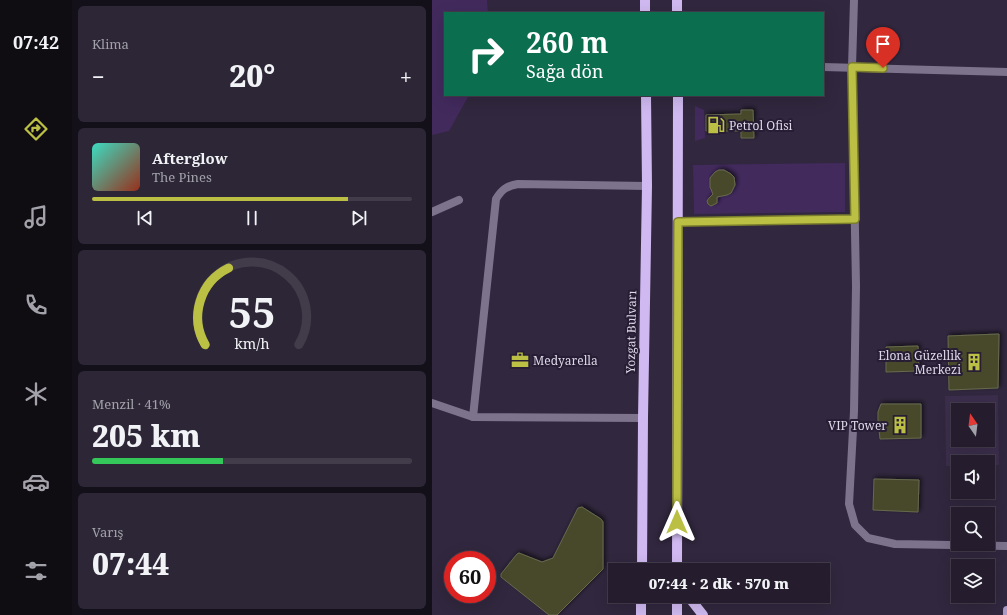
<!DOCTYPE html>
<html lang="tr">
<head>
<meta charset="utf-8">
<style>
	:root { --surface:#251d2e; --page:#2d2636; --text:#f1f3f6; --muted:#a3a2aa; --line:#423b4a; --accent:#bbc044 }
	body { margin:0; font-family:"Noto Serif",serif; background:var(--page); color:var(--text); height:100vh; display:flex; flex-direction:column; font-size:15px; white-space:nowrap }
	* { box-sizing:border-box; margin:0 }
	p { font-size:13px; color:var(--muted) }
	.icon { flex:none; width:22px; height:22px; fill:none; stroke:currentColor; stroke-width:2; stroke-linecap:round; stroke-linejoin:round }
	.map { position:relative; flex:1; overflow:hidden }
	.details { display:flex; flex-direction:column; gap:6px; padding:6px; background:#141019; width:360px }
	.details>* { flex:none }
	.guide { position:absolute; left:12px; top:12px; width:380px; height:84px; border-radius:0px; box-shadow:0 4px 16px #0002,0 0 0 1px var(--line); background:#0b6e4f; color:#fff; overflow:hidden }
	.needle { width:26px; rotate:346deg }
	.buttons { position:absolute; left:519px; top:403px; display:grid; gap:8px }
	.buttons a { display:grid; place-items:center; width:44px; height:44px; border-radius:0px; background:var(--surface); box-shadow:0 4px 16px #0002,0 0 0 1px var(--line); font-size:20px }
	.speed { position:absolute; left:12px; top:551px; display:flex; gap:8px; font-size:20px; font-weight:700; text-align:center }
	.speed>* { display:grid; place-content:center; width:52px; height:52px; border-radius:50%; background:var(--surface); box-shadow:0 4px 16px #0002,0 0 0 1px var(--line); line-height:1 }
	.speed .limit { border:6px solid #d22; background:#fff; color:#111 }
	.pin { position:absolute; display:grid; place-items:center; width:34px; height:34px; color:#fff; margin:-41px -17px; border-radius:50% 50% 50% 0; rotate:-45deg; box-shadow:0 0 4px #0007 }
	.pin .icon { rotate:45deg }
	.me { position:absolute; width:44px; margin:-22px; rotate:0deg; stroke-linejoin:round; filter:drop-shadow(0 0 3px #0008) }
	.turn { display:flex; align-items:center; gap:14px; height:84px; padding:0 16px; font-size:18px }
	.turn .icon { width:52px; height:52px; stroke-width:2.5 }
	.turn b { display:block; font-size:28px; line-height:34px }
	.big { font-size:30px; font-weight:800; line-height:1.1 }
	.details .tile { flex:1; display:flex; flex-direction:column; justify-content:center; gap:6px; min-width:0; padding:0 14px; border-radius:6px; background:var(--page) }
	.details .dial { align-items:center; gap:0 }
	.dial svg { height:104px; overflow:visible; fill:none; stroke:var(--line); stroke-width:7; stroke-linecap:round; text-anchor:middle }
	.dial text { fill:var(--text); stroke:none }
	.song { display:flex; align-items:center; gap:12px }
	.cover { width:48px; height:48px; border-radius:6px; background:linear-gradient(135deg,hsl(170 70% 55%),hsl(10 70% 35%)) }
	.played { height:4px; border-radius:2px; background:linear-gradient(90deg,var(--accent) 80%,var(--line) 80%) }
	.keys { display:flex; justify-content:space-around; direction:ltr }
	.heat { display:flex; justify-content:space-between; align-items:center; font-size:22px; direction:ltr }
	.charge { height:6px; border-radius:3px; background:linear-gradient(90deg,#34c759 41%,var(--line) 0) }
	.trip { position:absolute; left:176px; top:563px; width:222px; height:40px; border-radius:0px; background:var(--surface); box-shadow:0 4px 16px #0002,0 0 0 1px var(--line); font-weight:800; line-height:40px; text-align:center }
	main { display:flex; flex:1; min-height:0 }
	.dock { display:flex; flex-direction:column; width:72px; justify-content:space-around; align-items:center; background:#0f0c12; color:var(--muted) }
	.dock .icon { width:28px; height:28px }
	.dock .on { color:var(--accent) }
	.dock b { font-size:18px; color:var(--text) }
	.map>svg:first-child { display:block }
	.built { fill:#3b2e4c; fill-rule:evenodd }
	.green { fill:#422a5d }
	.building { fill:#46482c; stroke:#676a4c; filter:url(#shadow) }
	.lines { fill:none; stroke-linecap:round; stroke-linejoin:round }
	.street { stroke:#7d738d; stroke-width:8 }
	.secondary { stroke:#ab9ac5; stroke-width:8 }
	.primary { stroke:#cfb9f0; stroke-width:10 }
	.route-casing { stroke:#7a7d2c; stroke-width:10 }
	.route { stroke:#bbc044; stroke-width:7 }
	.labels { text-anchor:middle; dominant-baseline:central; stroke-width:4; stroke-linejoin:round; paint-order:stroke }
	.poi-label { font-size:12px; fill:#ded8e8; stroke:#271d34; text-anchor:start }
	.street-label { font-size:12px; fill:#ded8e8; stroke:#271d34 }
</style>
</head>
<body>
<main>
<nav class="dock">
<b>07:42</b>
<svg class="icon on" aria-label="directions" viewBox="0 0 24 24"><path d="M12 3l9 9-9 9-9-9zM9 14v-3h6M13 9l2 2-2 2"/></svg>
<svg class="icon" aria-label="music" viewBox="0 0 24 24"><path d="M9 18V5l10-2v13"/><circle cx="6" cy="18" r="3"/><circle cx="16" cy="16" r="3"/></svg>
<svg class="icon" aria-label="phone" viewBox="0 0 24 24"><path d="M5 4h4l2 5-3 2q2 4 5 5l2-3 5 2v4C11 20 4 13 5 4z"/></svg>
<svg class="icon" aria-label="climate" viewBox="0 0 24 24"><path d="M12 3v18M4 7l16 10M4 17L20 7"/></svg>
<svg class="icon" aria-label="car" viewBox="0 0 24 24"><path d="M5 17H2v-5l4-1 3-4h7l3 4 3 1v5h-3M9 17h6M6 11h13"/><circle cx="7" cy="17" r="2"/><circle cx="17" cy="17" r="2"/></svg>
<svg class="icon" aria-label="filters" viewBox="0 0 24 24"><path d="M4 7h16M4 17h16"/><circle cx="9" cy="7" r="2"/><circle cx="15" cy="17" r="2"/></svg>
</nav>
<section class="details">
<div class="tile"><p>Klima</p>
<div class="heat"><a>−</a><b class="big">20°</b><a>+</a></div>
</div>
<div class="tile">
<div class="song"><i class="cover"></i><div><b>Afterglow</b><p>The Pines</p></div></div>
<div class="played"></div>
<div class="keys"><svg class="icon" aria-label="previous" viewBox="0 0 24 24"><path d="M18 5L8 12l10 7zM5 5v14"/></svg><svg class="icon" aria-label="pause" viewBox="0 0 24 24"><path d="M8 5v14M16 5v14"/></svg><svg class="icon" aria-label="next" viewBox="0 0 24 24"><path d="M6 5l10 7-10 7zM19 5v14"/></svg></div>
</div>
<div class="tile dial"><svg viewBox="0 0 100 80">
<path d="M14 69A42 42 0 1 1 86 69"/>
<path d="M14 69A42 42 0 0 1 32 10" stroke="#bbc044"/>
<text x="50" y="56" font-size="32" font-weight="700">55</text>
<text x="50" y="72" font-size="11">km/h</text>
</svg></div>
<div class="tile"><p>Menzil · 41%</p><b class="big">205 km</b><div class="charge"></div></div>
<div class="tile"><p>Varış</p><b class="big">07:44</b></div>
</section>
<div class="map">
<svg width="575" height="615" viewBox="0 0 575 615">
	<defs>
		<filter id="shadow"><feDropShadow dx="2" dy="-2" stdDeviation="2" flood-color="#0009"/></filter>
	</defs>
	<rect width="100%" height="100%" fill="#31273e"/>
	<path class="built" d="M 566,395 L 567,465 L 556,465 L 556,462 L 526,462 L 526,466 L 514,466 L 513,396 ZM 526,410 L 556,410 L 556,440 L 526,440 Z"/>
	<g class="green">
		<path d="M 0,0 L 55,0 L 56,13 L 13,13 L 13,95 L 37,95 L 17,131 L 0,135 Z"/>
		<path d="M 263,106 L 272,110 L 273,138 L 263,141 Z"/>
		<path d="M 413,163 L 413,212 L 262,214 L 261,165 Z"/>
	</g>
	<g class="building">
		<path d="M 309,110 L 321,110 L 322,138 L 309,138 L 309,131 L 274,131 L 274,115 L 309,114 Z"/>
		<path d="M 287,170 L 292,170 L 299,174 L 302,177 L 303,185 L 299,193 L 295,195 L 285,197 L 285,203 L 279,206 L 276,204 L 275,201 L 277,198 L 281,194 L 278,187 L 278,178 L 283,172 Z"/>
		<path d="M 567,334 L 566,388 L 517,390 L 516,336 Z"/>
		<path d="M 486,346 L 487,371 L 454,372 L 454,347 Z"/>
		<path d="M 449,404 L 489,404 L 489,438 L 448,439 L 446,420 L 446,412 Z"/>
		<path d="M 442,479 L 487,480 L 486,512 L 441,510 Z"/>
		<path d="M 150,507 L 169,519 L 171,522 L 171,569 L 125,615 L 117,615 L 69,577 L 69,574 L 85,554 L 87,553 L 110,562 L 121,558 L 146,508 Z"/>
	</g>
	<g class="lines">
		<g class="street">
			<path d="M 422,0 L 420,67 L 424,286 L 422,411 L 417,504 L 423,525 L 436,538 L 463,544 L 575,546"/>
			<path d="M 391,67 L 575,72"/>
			<path d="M 0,212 L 27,200"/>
			<path d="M 246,222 L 423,219"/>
			<path d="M 0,403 L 41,417 L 211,418"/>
			<path d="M 41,417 L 64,199 C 70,189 75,186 86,184 L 215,186"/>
		</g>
		<path class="secondary" d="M 575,615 L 575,610"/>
		<g class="primary">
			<path d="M 213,0 L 213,13"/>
			<path d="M 245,0 L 245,13"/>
			<path d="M 210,570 L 211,418 L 215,186 L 214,95"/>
			<path d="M 245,570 L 246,95"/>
			<path d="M 245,596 L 245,615"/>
			<path d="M 256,596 L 271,615"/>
			<path d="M 209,615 L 209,596"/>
		</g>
	</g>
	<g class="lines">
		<g class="route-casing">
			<path id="route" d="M 245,522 L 246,222 L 423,219 L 420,67 L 451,68"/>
		</g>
		<use href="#route" class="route"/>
	</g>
	<defs>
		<g id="fuel-bare" transform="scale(1.38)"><path d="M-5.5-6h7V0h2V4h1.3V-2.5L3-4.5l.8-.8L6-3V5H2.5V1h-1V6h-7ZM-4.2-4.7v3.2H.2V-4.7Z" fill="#bbc044" stroke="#271d34" stroke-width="2.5" paint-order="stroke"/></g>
		<g id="office-bare" transform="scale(1.38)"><path d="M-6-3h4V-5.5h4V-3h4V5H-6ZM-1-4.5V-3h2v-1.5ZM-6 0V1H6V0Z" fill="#bbc044" stroke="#271d34" stroke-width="2.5" paint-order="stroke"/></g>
		<g id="building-bare" transform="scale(1.38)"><path d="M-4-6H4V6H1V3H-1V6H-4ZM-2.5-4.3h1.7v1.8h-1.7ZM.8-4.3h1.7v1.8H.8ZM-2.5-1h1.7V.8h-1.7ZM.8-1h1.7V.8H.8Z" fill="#bbc044" stroke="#271d34" stroke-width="2.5" paint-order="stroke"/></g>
	</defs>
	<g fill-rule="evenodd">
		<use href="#fuel-bare" x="284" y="125"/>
		<use href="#office-bare" x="88" y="360"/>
		<use href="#building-bare" x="542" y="362"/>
		<use href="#building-bare" x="468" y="425"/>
	</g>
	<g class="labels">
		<g class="poi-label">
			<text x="297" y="125">Petrol Ofisi</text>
			<text x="529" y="355" text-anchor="end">Elona Güzellik<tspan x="529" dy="14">Merkezi</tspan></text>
			<text x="101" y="360">Medyarella</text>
			<text x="455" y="425" text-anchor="end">VIP Tower</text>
		</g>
		<g class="street-label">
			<text transform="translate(199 332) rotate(-89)">Yozgat Bulvarı</text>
		</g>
	</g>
</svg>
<div class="buttons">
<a><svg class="needle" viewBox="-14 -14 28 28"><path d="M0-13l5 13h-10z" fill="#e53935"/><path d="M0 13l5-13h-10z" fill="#a3a2aa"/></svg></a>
<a><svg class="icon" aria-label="sound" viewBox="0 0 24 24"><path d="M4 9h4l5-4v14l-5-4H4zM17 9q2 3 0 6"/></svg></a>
<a><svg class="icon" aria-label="search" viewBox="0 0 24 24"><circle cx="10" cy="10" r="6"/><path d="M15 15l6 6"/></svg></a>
<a><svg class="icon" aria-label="layers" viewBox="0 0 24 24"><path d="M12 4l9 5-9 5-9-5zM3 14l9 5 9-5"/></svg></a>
</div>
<div class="speed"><div class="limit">60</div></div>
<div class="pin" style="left:451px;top:68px;background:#d93025"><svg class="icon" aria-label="arrive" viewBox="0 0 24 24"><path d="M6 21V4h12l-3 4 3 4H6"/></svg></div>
<svg class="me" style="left:245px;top:522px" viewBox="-20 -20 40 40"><path d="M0-17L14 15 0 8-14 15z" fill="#bbc044" stroke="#fff" stroke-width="4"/></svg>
<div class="trip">07:44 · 2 dk · 570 m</div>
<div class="guide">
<div class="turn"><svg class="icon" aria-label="right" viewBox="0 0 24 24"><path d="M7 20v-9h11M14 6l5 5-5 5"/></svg><div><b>260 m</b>Sağa dön</div></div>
</div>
</div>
</main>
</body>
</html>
